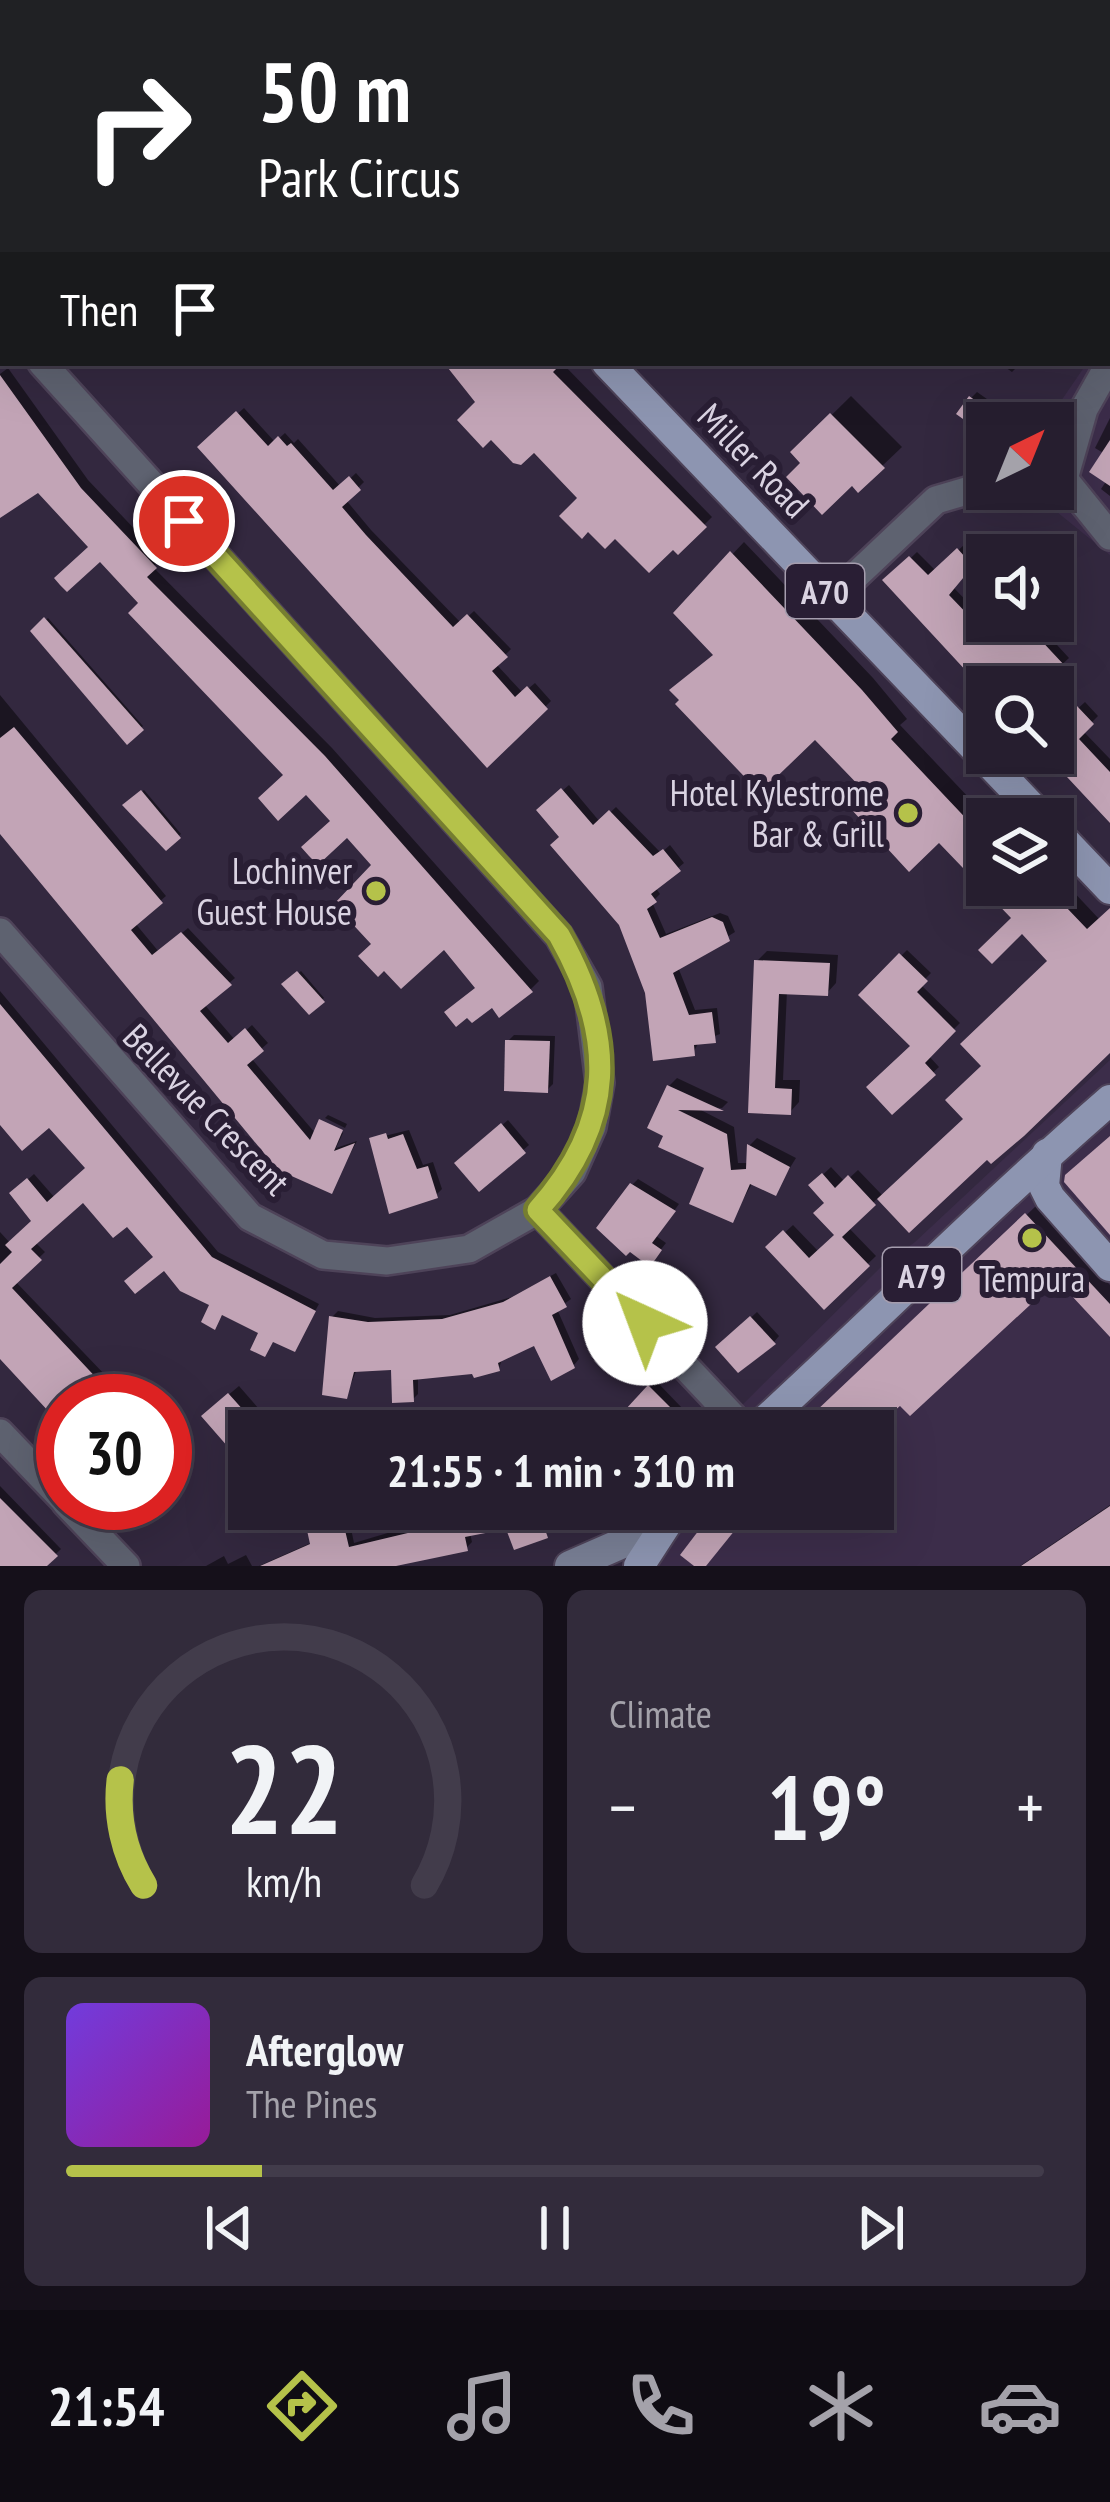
<!DOCTYPE html>
<html lang="en">
<head>
<meta charset="utf-8">
<style>
	:root { --surface:#261e2f; --page:#322b3b; --text:#f1f3f6; --muted:#a4a2aa; --line:#423c4b; --accent:#b5c24a }
	body { margin:0; font-family:"PT Sans Narrow",sans-serif; background:var(--page); color:var(--text); height:100vh; display:flex; flex-direction:column; font-size:45px; white-space:nowrap }
	* { box-sizing:border-box; margin:0 }
	p { font-size:39px; color:var(--muted) }
	.icon { flex:none; width:66px; height:66px; fill:none; stroke:currentColor; stroke-width:2; stroke-linecap:round; stroke-linejoin:round }
	.map { position:relative; height:1566px; overflow:hidden }
	.sheet { display:flex; flex-direction:column; gap:24px; padding:24px; background:#15101a; flex:1 }
	.sheet>* { flex:none }
	.banner { position:absolute; left:0px; top:0px; width:1110px; height:366px; box-shadow:0 12px 48px #0002,0 0 0 3px var(--line); background:#202124; color:#fff; overflow:hidden }
	.needle { width:78px; rotate:43deg }
	.fabs { position:absolute; left:966px; top:402px; display:grid; gap:24px }
	.fabs a { display:grid; place-items:center; width:108px; height:108px; border-radius:0px; background:var(--surface); box-shadow:0 12px 48px #0002,0 0 0 3px var(--line); font-size:60px }
	.speed { position:absolute; left:36px; top:1374px; display:flex; gap:24px; font-size:60px; font-weight:700; text-align:center }
	.speed>* { display:grid; place-content:center; width:156px; height:156px; border-radius:50%; background:var(--surface); box-shadow:0 12px 48px #0002,0 0 0 3px var(--line); line-height:1 }
	.speed .limit { border:18px solid #d22; background:#fff; color:#111 }
	.pin { position:absolute; display:grid; place-items:center; width:102px; height:102px; color:#fff; margin:-51px; border:6px solid #fff; border-radius:50%; box-shadow:0 3px 12px #0007 }
	.me { position:absolute; width:132px; margin:-66px; rotate:317deg; stroke-linejoin:round; filter:drop-shadow(0 0 9px #0008) }
	.turn { display:flex; align-items:center; gap:42px; height:252px; padding:0 60px; font-size:54px }
	.turn .icon { width:156px; height:156px; stroke-width:2.5 }
	.turn b { display:block; font-size:84px; line-height:102px }
	.then { display:flex; align-items:center; height:114px; padding:0 60px; background:#0003; gap:24px; font-size:45px }
	.big { font-size:90px; font-weight:700; line-height:1.1 }
	.sheet .widget { flex:1; display:flex; flex-direction:column; justify-content:center; gap:18px; min-width:0; padding:0 42px; border-radius:18px; background:var(--page) }
	.sheet .dial { align-items:center; gap:0 }
	.dial svg { height:312px; overflow:visible; fill:none; stroke:var(--line); stroke-width:7; stroke-linecap:round; text-anchor:middle }
	.dial text { fill:var(--text); stroke:none }
	.song { display:flex; align-items:center; gap:36px }
	.cover { width:144px; height:144px; border-radius:18px; background:linear-gradient(135deg,hsl(260 70% 55%),hsl(300 70% 35%)) }
	.played { height:12px; border-radius:6px; background:linear-gradient(90deg,var(--accent) 20%,var(--line) 20%) }
	.keys { display:flex; justify-content:space-around; direction:ltr }
	.heat { display:flex; justify-content:space-between; align-items:center; font-size:66px; direction:ltr }
	.sheet .tiles { flex:1; display:grid; gap:24px; grid-template-columns:1fr 1fr }
	.widget:last-child { grid-column:span 2 }
	.trip { position:absolute; left:228px; top:1410px; width:666px; height:120px; border-radius:0px; background:var(--surface); box-shadow:0 12px 48px #0002,0 0 0 3px var(--line); font-weight:700; line-height:120px; text-align:center }
	.tabs { display:flex; height:192px; justify-content:space-around; align-items:center; background:#0f0c13; color:var(--muted) }
	.tabs .icon { width:84px; height:84px }
	.tabs .active { color:var(--accent) }
	.tabs b { font-size:54px; color:var(--text) }
	.map>svg:first-child { display:block }
	.built { fill:#3c2d4a }
	.shadow { fill:#0007 }
	.building { fill:#c2a4b6 }
	.lines { fill:none; stroke-linecap:round; stroke-linejoin:round }
	.street-casing { stroke:#4e4359; stroke-width:32 }
	.secondary-casing { stroke:#4e4359; stroke-width:34 }
	.primary-casing { stroke:#4e4359; stroke-width:34 }
	.street { stroke:#5e6270; stroke-width:27 }
	.secondary { stroke:#797f95; stroke-width:30 }
	.primary { stroke:#8d95b1; stroke-width:30 }
	.route-casing { stroke:#767e30; stroke-width:30 }
	.route { stroke:#b5c24a; stroke-width:21 }
	.poi-dot { fill:#b5c24a; stroke:#291e34; stroke-width:4.5 }
	.labels { text-anchor:middle; dominant-baseline:central; stroke-width:12; stroke-linejoin:round; paint-order:stroke }
	.shield { fill:#291e34; stroke:#a59dae; stroke-width:3 }
	.shield-label { font-size:33px; font-weight:bold; fill:#dad3e2 }
	.street-label { font-size:36px; fill:#dad3e2; stroke:#291e34 }
	.poi-label { font-size:36px; fill:#dad3e2; stroke:#291e34; text-anchor:end }
</style>
</head>
<body>
<div class="map">
<svg width="1110" height="1566" viewBox="0 0 1110 1566">
	<rect width="100%" height="100%" fill="#33283f"/>
	<g class="built">
		<path d="M 1110,329 L 1110,555 L 1041,499 L 1041,489 L 1053,489 L 1053,423 L 1046,423 L 1087,363 L 1107,363 Z"/>
		<path d="M 1110,1060 L 1110,1566 L 655,1566 L 646,1509 L 873,1509 L 873,1431 L 716,1431 L 881,1267 L 915,1242 Z"/>
	</g>
	<g class="shadow">
		<path d="M 226,0 L 272,0 L 267,3 Z"/>
		<path d="M 508,0 L 570,0 L 573,3 L 504,3 Z"/>
		<path d="M 729,0 L 805,0 L 726,3 Z"/>
		<path d="M 3,85 L 3,136 L 0,139 L 0,87 Z"/>
		<path d="M 1110,210 L 1110,241 L 1107,244 L 1107,215 Z"/>
		<path d="M 447,363 L 562,363 L 712,517 L 678,551 L 581,498 L 479,402 Z"/>
		<path d="M 999,363 L 1021,363 L 1012,372 Z"/>
		<path d="M 8,368 L 88,480 L 162,558 L 153,567 L 332,748 L 539,981 L 531,989 L 499,1013 L 445,946 L 374,944 L 375,865 L 287,775 L 39,489 L 0,515 L 0,374 Z"/>
		<path d="M 977,392 L 1014,418 L 1010,423 L 987,423 L 987,432 L 971,398 Z"/>
		<path d="M 851,396 L 902,447 L 858,489 L 804,463 L 794,452 Z"/>
		<path d="M 244,408 L 275,442 L 285,433 L 294,443 L 298,439 L 341,487 L 356,473 L 364,482 L 346,500 L 371,530 L 461,623 L 474,611 L 511,649 L 496,664 L 523,693 L 535,683 L 551,701 L 488,764 L 201,447 Z"/>
		<path d="M 1110,418 L 1110,496 L 1101,489 L 1107,480 L 1105,454 L 1095,448 Z"/>
		<path d="M 744,542 L 873,678 L 907,719 L 900,725 L 989,819 L 987,885 L 1053,885 L 1053,870 L 1100,920 L 1110,910 L 1110,1046 L 1022,1134 L 991,1160 L 987,1156 L 910,1229 L 879,1197 L 848,1227 L 876,1256 L 824,1306 L 769,1247 L 793,1225 L 819,1252 L 838,1235 L 817,1213 L 828,1202 L 812,1185 L 831,1167 L 845,1182 L 858,1170 L 884,1197 L 967,1118 L 949,1100 L 985,1066 L 964,1044 L 1051,960 L 1022,930 L 992,960 L 983,950 L 1015,918 L 939,838 L 909,867 L 856,810 L 871,794 L 815,736 L 760,789 L 679,704 L 683,700 L 673,690 L 716,654 L 677,613 Z"/>
		<path d="M 965,544 L 977,558 L 953,587 L 982,617 L 987,612 L 987,621 L 1035,621 L 1069,658 L 1044,681 L 1049,687 L 987,687 L 887,581 L 917,552 L 936,571 Z"/>
		<path d="M 48,618 L 143,726 L 127,740 L 34,631 Z"/>
		<path d="M 1053,691 L 1073,713 L 1085,702 L 1098,716 L 1083,731 L 1110,759 L 1110,818 L 1049,753 L 1053,753 Z"/>
		<path d="M 0,695 L 166,896 L 135,923 L 159,952 L 188,928 L 235,978 L 204,1004 L 235,1040 L 252,1025 L 268,1043 L 251,1058 L 316,1134 L 321,1123 L 343,1133 L 336,1148 L 357,1141 L 331,1191 L 0,831 Z"/>
		<path d="M 569,785 L 600,822 L 616,807 L 661,853 L 670,845 L 684,863 L 655,887 L 660,894 L 652,902 L 666,934 L 720,913 L 728,916 L 735,932 L 678,967 L 695,1010 L 717,1008 L 720,1034 L 699,1042 L 693,1053 L 648,992 L 621,924 L 540,810 Z"/>
		<path d="M 144,790 L 181,834 L 166,847 L 127,805 Z"/>
		<path d="M 907,950 L 931,973 L 920,984 L 960,1023 L 928,1055 L 939,1067 L 892,1111 L 914,1046 L 862,995 Z"/>
		<path d="M 767,951 L 838,955 L 836,983 L 827,993 L 787,991 L 783,1080 L 800,1080 L 799,1102 L 790,1112 L 751,1110 L 757,961 Z"/>
		<path d="M 301,971 L 324,998 L 309,1011 L 285,985 Z"/>
		<path d="M 0,991 L 218,1252 L 319,1304 L 294,1349 L 275,1339 L 264,1354 L 262,1331 L 224,1313 L 215,1326 L 213,1304 L 156,1257 L 128,1222 L 83,1199 L 35,1242 L 45,1252 L 15,1281 L 130,1401 L 63,1401 L 63,1421 L 0,1354 L 0,1232 L 11,1244 L 35,1221 L 13,1193 L 34,1174 L 55,1198 L 89,1167 L 50,1124 L 0,1122 Z"/>
		<path d="M 514,1035 L 555,1036 L 553,1084 L 547,1090 L 508,1041 Z"/>
		<path d="M 677,1078 L 728,1102 L 722,1108 L 695,1107 L 734,1127 L 738,1163 L 749,1163 L 749,1146 L 757,1138 L 796,1158 L 775,1192 L 753,1182 L 732,1219 L 708,1167 L 667,1134 L 669,1086 Z"/>
		<path d="M 328,1115 L 347,1124 L 345,1128 L 325,1118 Z"/>
		<path d="M 508,1120 L 529,1145 L 480,1188 L 458,1163 Z"/>
		<path d="M 409,1130 L 423,1165 L 433,1162 L 442,1189 L 436,1195 L 372,1139 Z"/>
		<path d="M 638,1179 L 679,1204 L 656,1236 L 666,1243 L 655,1257 L 632,1185 Z"/>
		<path d="M 1036,1206 L 1110,1285 L 1110,1333 L 1057,1276 L 865,1431 L 799,1431 Z"/>
		<path d="M 556,1273 L 571,1299 L 557,1309 L 579,1359 L 574,1365 L 535,1343 L 503,1357 L 499,1368 L 418,1376 L 418,1394 L 412,1400 L 394,1367 L 357,1369 L 346,1396 L 332,1317 L 338,1311 L 375,1318 L 450,1315 L 512,1297 Z"/>
		<path d="M 757,1312 L 779,1336 L 774,1342 L 719,1347 Z"/>
		<path d="M 656,1381 L 684,1410 L 663,1431 L 622,1431 L 618,1422 Z"/>
		<path d="M 239,1386 L 278,1431 L 249,1431 L 249,1467 L 214,1407 Z"/>
		<path d="M 165,1438 L 191,1465 L 175,1481 L 184,1490 L 155,1518 L 141,1503 L 165,1503 Z"/>
		<path d="M 0,1486 L 61,1549 L 43,1566 L 0,1566 Z"/>
		<path d="M 1110,1505 L 1110,1566 L 1020,1566 Z"/>
		<path d="M 325,1509 L 347,1509 L 354,1543 L 468,1509 L 576,1509 L 550,1526 L 546,1536 L 508,1525 L 470,1533 L 472,1542 L 466,1548 L 383,1566 L 259,1566 L 313,1542 L 309,1522 L 326,1514 Z"/>
		<path d="M 719,1509 L 768,1509 L 753,1522 L 745,1515 L 698,1566 Z"/>
		<path d="M 774,1509 L 800,1509 L 787,1522 Z"/>
		<path d="M 246,1555 L 252,1566 L 206,1566 L 224,1556 L 228,1564 Z"/>
	</g>
	<g class="building">
		<path d="M 444,363 L 562,363 L 553,372 L 707,527 L 678,555 L 673,550 L 649,573 L 615,539 L 605,549 L 588,532 L 582,539 L 559,516 L 577,498 L 534,453 L 521,465 L 513,463 L 491,440 L 483,448 L 457,420 L 475,402 Z"/>
		<path d="M 0,375 L 81,488 L 157,568 L 147,577 L 325,756 L 533,992 L 499,1018 L 492,1008 L 472,1023 L 467,1018 L 456,1027 L 444,1012 L 475,988 L 444,950 L 401,989 L 384,971 L 378,977 L 358,956 L 371,944 L 334,904 L 371,865 L 347,838 L 318,865 L 309,856 L 301,847 L 330,821 L 306,795 L 278,821 L 258,798 L 283,775 L 128,613 L 138,603 L 100,562 L 67,592 L 60,585 L 54,578 L 88,547 L 38,493 L 0,518 Z"/>
		<path d="M 969,396 L 1007,423 L 987,423 L 987,436 L 956,414 Z"/>
		<path d="M 236,411 L 268,446 L 278,436 L 287,446 L 291,443 L 333,490 L 349,476 L 361,490 L 342,507 L 366,535 L 453,627 L 467,614 L 508,657 L 492,671 L 515,697 L 527,686 L 548,709 L 487,768 L 197,447 Z"/>
		<path d="M 830,413 L 885,468 L 858,493 L 852,486 L 822,515 L 786,477 L 800,463 L 790,452 Z"/>
		<path d="M 1110,440 L 1110,486 L 1089,472 Z"/>
		<path d="M 957,548 L 973,566 L 949,595 L 974,621 L 987,608 L 987,621 L 1023,621 L 1065,666 L 1042,687 L 981,687 L 882,580 L 909,556 L 928,575 Z"/>
		<path d="M 730,551 L 862,690 L 898,732 L 891,739 L 976,829 L 987,819 L 987,885 L 1045,885 L 1087,929 L 1110,908 L 1110,1053 L 1024,1136 L 991,1164 L 987,1160 L 909,1233 L 877,1199 L 963,1119 L 945,1100 L 981,1066 L 960,1044 L 1047,961 L 1022,934 L 992,964 L 978,950 L 1011,918 L 939,843 L 909,872 L 851,809 L 867,794 L 815,740 L 760,793 L 675,704 L 679,700 L 669,690 L 713,655 L 673,613 Z"/>
		<path d="M 44,617 L 144,730 L 127,745 L 30,631 Z"/>
		<path d="M 1077,706 L 1094,724 L 1079,739 L 1110,772 L 1110,823 L 1053,762 L 1053,728 Z"/>
		<path d="M 14,727 L 163,903 L 131,930 L 152,955 L 181,932 L 232,985 L 200,1011 L 228,1043 L 245,1028 L 264,1051 L 247,1065 L 310,1140 L 319,1119 L 343,1130 L 334,1151 L 355,1143 L 332,1194 L 278,1170 L 0,834 L 0,738 Z"/>
		<path d="M 561,788 L 593,825 L 609,810 L 653,856 L 663,849 L 681,871 L 651,894 L 657,902 L 647,909 L 660,938 L 712,917 L 723,922 L 730,941 L 673,973 L 689,1015 L 712,1012 L 716,1043 L 694,1045 L 695,1056 L 653,1061 L 645,993 L 619,925 L 550,845 L 559,837 L 536,810 Z"/>
		<path d="M 141,790 L 181,838 L 166,851 L 122,805 Z"/>
		<path d="M 899,953 L 928,981 L 917,992 L 956,1031 L 925,1063 L 936,1075 L 892,1115 L 866,1087 L 910,1046 L 858,995 Z"/>
		<path d="M 754,960 L 830,963 L 828,996 L 779,994 L 775,1088 L 792,1089 L 791,1115 L 748,1113 Z"/>
		<path d="M 297,971 L 325,1002 L 309,1015 L 281,984 Z"/>
		<path d="M 0,1004 L 212,1257 L 316,1311 L 295,1352 L 273,1342 L 265,1357 L 250,1350 L 258,1333 L 222,1315 L 215,1330 L 201,1322 L 209,1305 L 180,1291 L 164,1271 L 135,1294 L 124,1281 L 153,1257 L 127,1227 L 113,1238 L 83,1203 L 31,1249 L 42,1260 L 12,1288 L 118,1401 L 63,1401 L 63,1427 L 0,1359 L 0,1264 L 12,1252 L 5,1245 L 31,1221 L 9,1193 L 27,1178 L 47,1202 L 85,1168 L 49,1128 L 22,1151 L 0,1125 Z"/>
		<path d="M 505,1040 L 550,1041 L 548,1093 L 504,1091 Z"/>
		<path d="M 667,1085 L 724,1111 L 678,1110 L 727,1134 L 731,1170 L 746,1169 L 747,1144 L 790,1167 L 776,1196 L 750,1184 L 733,1223 L 689,1204 L 704,1168 L 658,1147 L 663,1136 L 647,1128 Z"/>
		<path d="M 501,1123 L 526,1153 L 479,1192 L 454,1163 Z"/>
		<path d="M 386,1133 L 388,1139 L 403,1134 L 417,1169 L 428,1166 L 438,1198 L 389,1214 L 369,1138 Z"/>
		<path d="M 1110,1136 L 1110,1235 L 1064,1182 L 1065,1175 Z"/>
		<path d="M 822,1173 L 835,1188 L 848,1175 L 876,1205 L 842,1237 L 870,1266 L 824,1310 L 765,1247 L 783,1230 L 809,1258 L 834,1235 L 813,1213 L 824,1203 L 808,1185 Z"/>
		<path d="M 630,1183 L 676,1211 L 652,1243 L 662,1250 L 650,1267 L 630,1252 L 626,1256 L 596,1228 Z"/>
		<path d="M 1025,1213 L 1110,1304 L 1110,1337 L 1057,1280 L 910,1416 L 900,1406 L 870,1431 L 795,1431 Z"/>
		<path d="M 550,1276 L 567,1307 L 552,1315 L 575,1368 L 551,1381 L 534,1346 L 498,1363 L 500,1371 L 474,1378 L 472,1374 L 413,1380 L 414,1402 L 392,1403 L 391,1370 L 354,1372 L 347,1399 L 322,1395 L 329,1316 L 368,1322 L 442,1319 L 503,1302 Z"/>
		<path d="M 750,1316 L 776,1344 L 738,1373 L 715,1347 Z"/>
		<path d="M 648,1385 L 681,1418 L 667,1431 L 623,1431 L 614,1422 Z"/>
		<path d="M 228,1393 L 262,1431 L 249,1431 L 249,1471 L 201,1416 Z"/>
		<path d="M 165,1449 L 188,1473 L 165,1495 Z"/>
		<path d="M 0,1498 L 58,1556 L 47,1566 L 0,1566 Z"/>
		<path d="M 1110,1506 L 1110,1566 L 1021,1566 Z"/>
		<path d="M 322,1509 L 340,1509 L 349,1547 L 412,1532 L 411,1525 L 466,1514 L 465,1509 L 582,1509 L 546,1532 L 548,1538 L 514,1550 L 506,1529 L 465,1537 L 468,1551 L 396,1566 L 260,1566 L 310,1544 L 305,1521 L 324,1517 Z"/>
		<path d="M 715,1509 L 752,1509 L 706,1566 L 694,1566 L 680,1555 Z"/>
	</g>
	<g class="lines">
		<g class="street-casing">
			<g id="street">
				<path d="M 110,0 L 112,3"/>
				<path d="M 462,3 L 465,0"/>
				<path d="M 844,3 L 845,0"/>
				<path d="M 0,316 L 3,319"/>
				<path d="M 1064,479 L 1084,409 L 1110,363"/>
				<path d="M 1064,479 L 1110,536"/>
				<path d="M 832,598 L 936,500 L 987,485"/>
				<path d="M 0,932 L 250,1217 L 323,1255 L 387,1261 L 469,1249 L 538,1210 L 572,1172 L 592,1127 L 600,1083 L 588,987 L 559,936 L 42,363"/>
				<path d="M 538,1210 L 746,1431"/>
				<path d="M 0,1433 L 63,1499"/>
				<path d="M 66,1503 L 126,1566"/>
			</g>
		</g>
		<g class="secondary-casing">
			<path id="secondary" d="M 570,1566 L 634,1538 L 673,1512"/>
		</g>
		<g class="primary-casing">
			<g id="primary">
				<path d="M 362,3 L 365,0"/>
				<path d="M 0,243 L 3,241"/>
				<path d="M 607,363 L 1043,819"/>
				<path d="M 1053,829 L 1110,889"/>
				<path d="M 1047,1154 L 1044,1186 L 1050,1198 L 1110,1266"/>
				<path d="M 754,1431 C 874,1321 988,1206 1110,1100"/>
				<path d="M 639,1566 L 676,1509"/>
			</g>
		</g>
		<use href="#street" class="street"/>
		<use href="#secondary" class="secondary"/>
		<use href="#primary" class="primary"/>
	</g>
	<g class="lines">
		<g class="route-casing">
			<path id="route" d="M 184,521 L 559,935 C 616,1036 617,1122 538,1210 L 645,1323"/>
		</g>
		<use href="#route" class="route"/>
	</g>
	<g class="poi-dot">
		<circle cx="908" cy="813" r="12"/>
		<circle cx="376" cy="891" r="12"/>
		<circle cx="1032" cy="1238" r="12"/>
	</g>
	<g class="labels">
		<g class="shield">
			<rect x="786" y="564" width="78" height="54" rx="9"/>
			<rect x="883" y="1248" width="78" height="54" rx="9"/>
		</g>
		<g class="shield-label">
			<text x="825" y="591">A70</text>
			<text x="922" y="1275">A79</text>
		</g>
		<g class="street-label">
			<text transform="translate(754 460) rotate(46)">Miller Road</text>
			<text transform="translate(207 1109) rotate(46)">Bellevue Crescent</text>
		</g>
		<g class="poi-label">
			<text x="884" y="792">Hotel Kylestrome<tspan x="884" dy="41">Bar &amp; Grill</tspan></text>
			<text x="352" y="870">Lochinver<tspan x="352" dy="41">Guest House</tspan></text>
			<text x="1032" y="1278" text-anchor="middle">Tempura</text>
		</g>
	</g>
</svg>
<div class="fabs">
<a><svg class="needle" viewBox="-14 -14 28 28"><path d="M0-13l5 13h-10z" fill="#e53935"/><path d="M0 13l5-13h-10z" fill="#a4a2aa"/></svg></a>
<a><svg class="icon" aria-label="sound" viewBox="0 0 24 24"><path d="M4 9h4l5-4v14l-5-4H4zM17 9q2 3 0 6"/></svg></a>
<a><svg class="icon" aria-label="search" viewBox="0 0 24 24"><circle cx="10" cy="10" r="6"/><path d="M15 15l6 6"/></svg></a>
<a><svg class="icon" aria-label="layers" viewBox="0 0 24 24"><path d="M12 4l9 5-9 5-9-5zM3 14l9 5 9-5"/></svg></a>
</div>
<div class="speed"><div class="limit">30</div></div>
<div class="pin" style="left:184px;top:521px;background:#d93025"><svg class="icon" aria-label="arrive" viewBox="0 0 24 24"><path d="M6 21V4h12l-3 4 3 4H6"/></svg></div>
<svg class="me" style="left:645px;top:1323px" viewBox="-20 -20 40 40"><circle r="19" fill="#fff"/><path d="M0-13L10 11 0 6-10 11z" fill="#b5c24a"/></svg>
<div class="trip">21:55 · 1 min · 310 m</div>
<div class="banner">
<div class="turn"><svg class="icon" aria-label="right" viewBox="0 0 24 24"><path d="M7 20v-9h11M14 6l5 5-5 5"/></svg><div><b>50 m</b>Park Circus</div></div>
<div class="then">Then<svg class="icon" aria-label="arrive" viewBox="0 0 24 24"><path d="M6 21V4h12l-3 4 3 4H6"/></svg></div>
</div>
</div>
<section class="sheet">
<div class="tiles">
<div class="widget dial"><svg viewBox="0 0 100 80">
<path d="M14 69A42 42 0 1 1 86 69"/>
<path d="M14 69A42 42 0 0 1 8 42" stroke="#b5c24a"/>
<text x="50" y="56" font-size="32" font-weight="700">22</text>
<text x="50" y="72" font-size="11">km/h</text>
</svg></div>
<div class="widget"><p>Climate</p>
<div class="heat"><a>−</a><b class="big">19°</b><a>+</a></div>
</div>
<div class="widget">
<div class="song"><i class="cover"></i><div><b>Afterglow</b><p>The Pines</p></div></div>
<div class="played"></div>
<div class="keys"><svg class="icon" aria-label="previous" viewBox="0 0 24 24"><path d="M18 5L8 12l10 7zM5 5v14"/></svg><svg class="icon" aria-label="pause" viewBox="0 0 24 24"><path d="M8 5v14M16 5v14"/></svg><svg class="icon" aria-label="next" viewBox="0 0 24 24"><path d="M6 5l10 7-10 7zM19 5v14"/></svg></div>
</div>
</div>
</section>
<nav class="tabs">
<b>21:54</b>
<svg class="icon active" aria-label="directions" viewBox="0 0 24 24"><path d="M12 3l9 9-9 9-9-9zM9 14v-3h6M13 9l2 2-2 2"/></svg>
<svg class="icon" aria-label="music" viewBox="0 0 24 24"><path d="M9 18V5l10-2v13"/><circle cx="6" cy="18" r="3"/><circle cx="16" cy="16" r="3"/></svg>
<svg class="icon" aria-label="phone" viewBox="0 0 24 24"><path d="M5 4h4l2 5-3 2q2 4 5 5l2-3 5 2v4C11 20 4 13 5 4z"/></svg>
<svg class="icon" aria-label="climate" viewBox="0 0 24 24"><path d="M12 3v18M4 7l16 10M4 17L20 7"/></svg>
<svg class="icon" aria-label="car" viewBox="0 0 24 24"><path d="M5 17H2v-5l4-1 3-4h7l3 4 3 1v5h-3M9 17h6M6 11h13"/><circle cx="7" cy="17" r="2"/><circle cx="17" cy="17" r="2"/></svg>
</nav>
</body>
</html>
